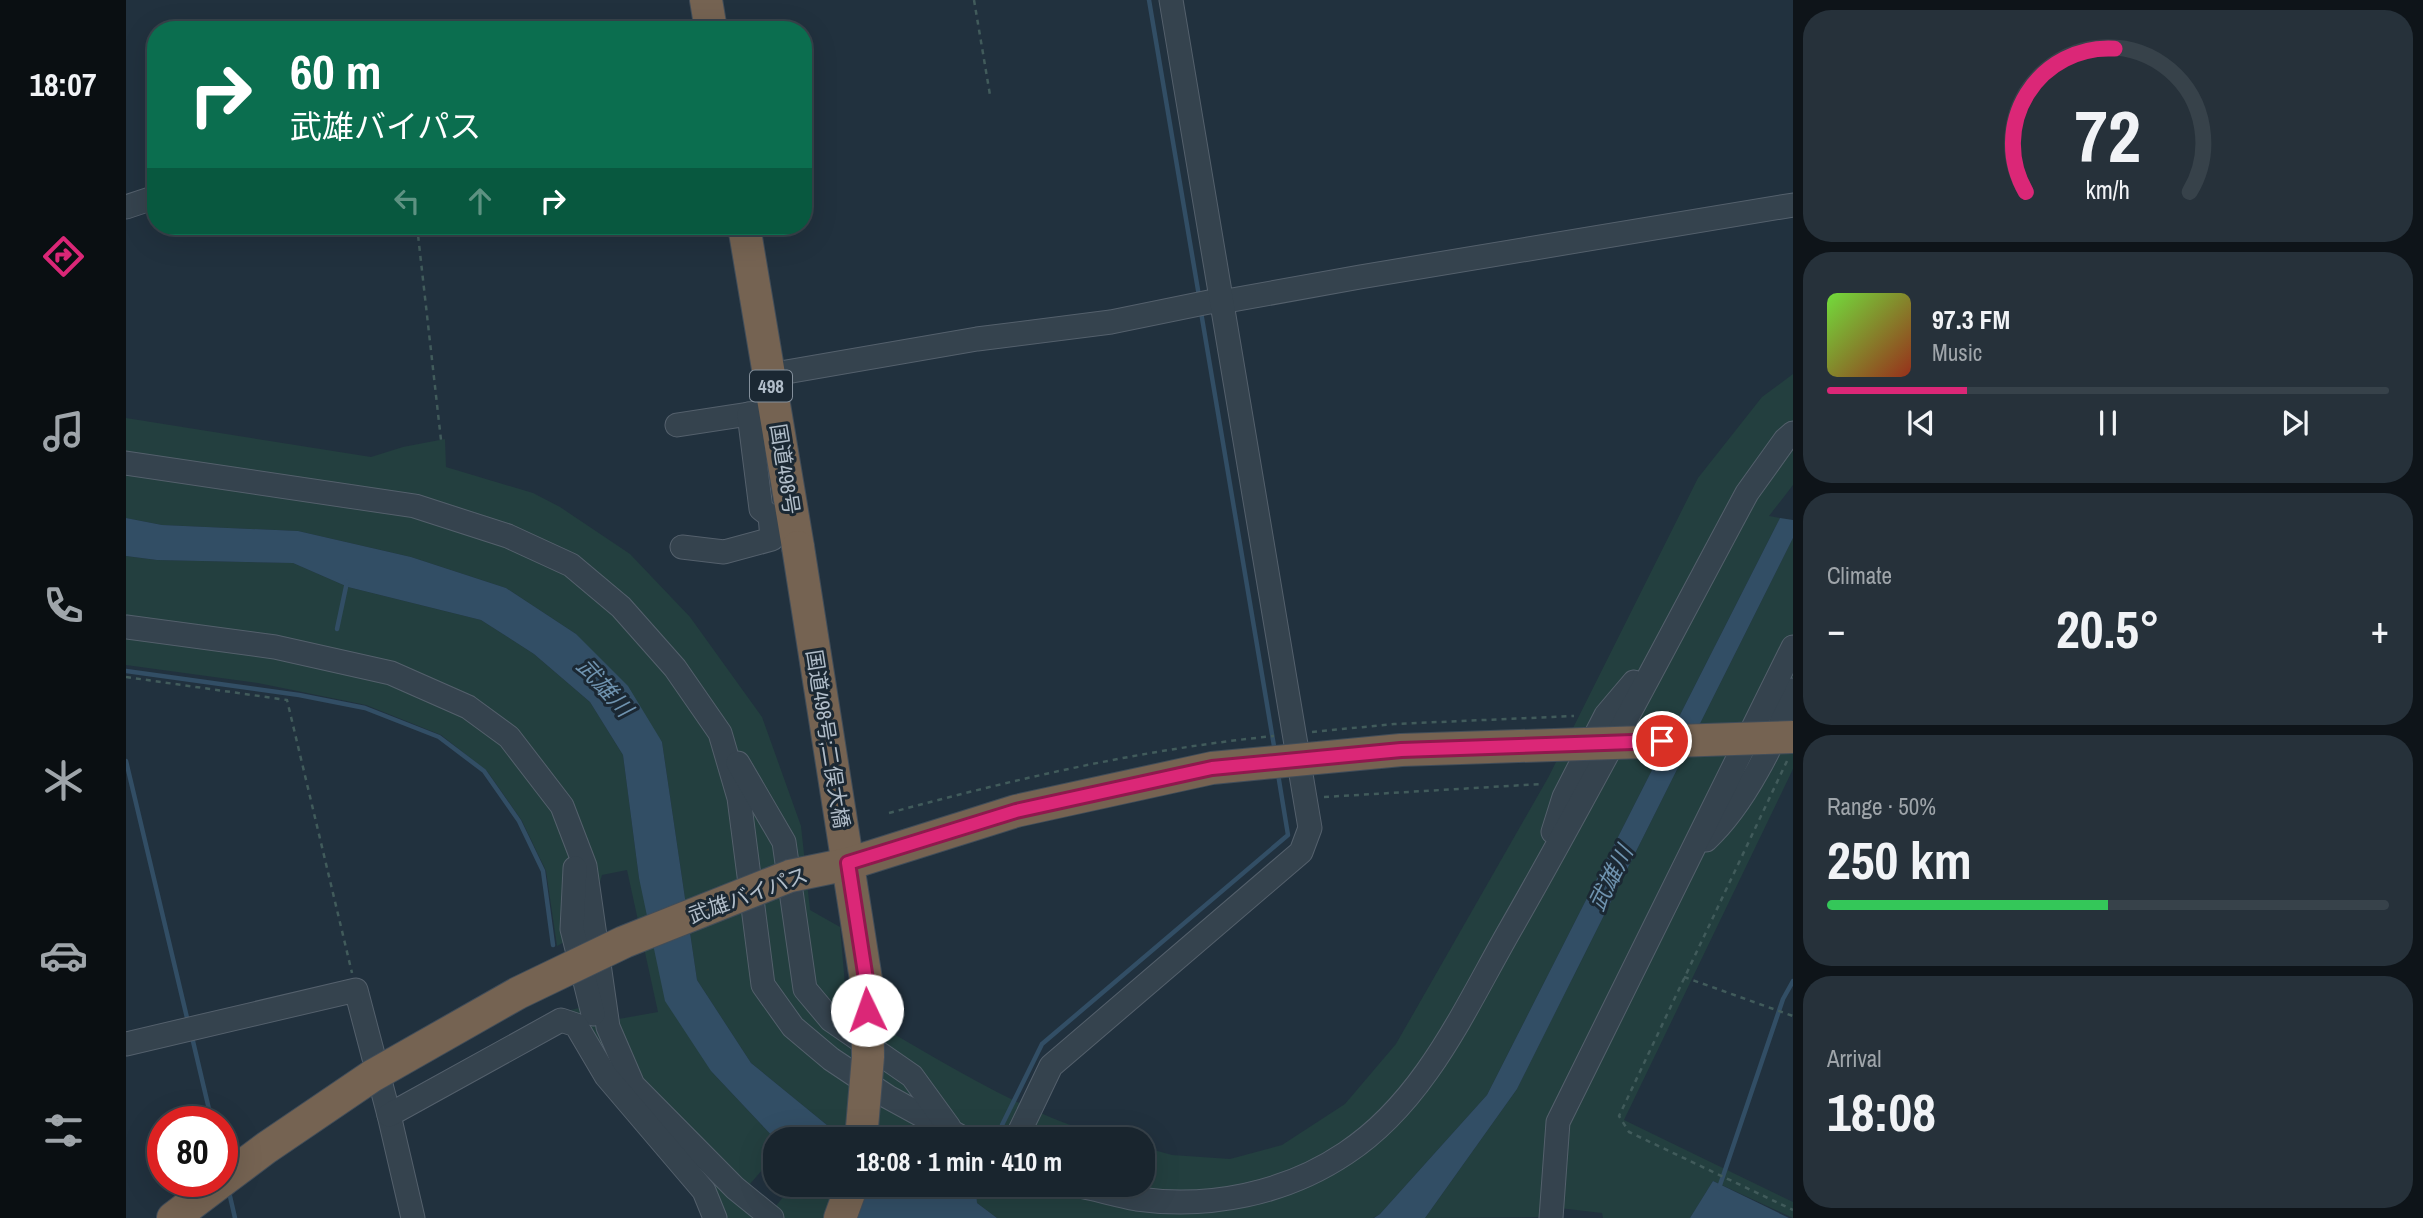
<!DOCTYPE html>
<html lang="en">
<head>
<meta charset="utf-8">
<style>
	:root { --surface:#19252e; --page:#26313a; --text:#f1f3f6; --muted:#9fa5aa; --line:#37424a; --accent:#db2777 }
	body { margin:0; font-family:"Archivo Narrow","Noto Sans JP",sans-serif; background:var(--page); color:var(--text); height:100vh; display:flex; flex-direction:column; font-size:26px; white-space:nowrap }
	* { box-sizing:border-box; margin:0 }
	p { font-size:23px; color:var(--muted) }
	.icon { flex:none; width:38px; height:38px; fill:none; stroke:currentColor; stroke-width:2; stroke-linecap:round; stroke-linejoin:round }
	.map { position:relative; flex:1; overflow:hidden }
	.panel { display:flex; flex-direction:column; gap:10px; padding:10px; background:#0e1419; width:630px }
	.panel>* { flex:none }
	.guide { position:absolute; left:21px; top:21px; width:665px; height:214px; border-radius:28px; box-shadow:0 7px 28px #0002,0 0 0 2px var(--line); background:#0b6e4f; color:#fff; overflow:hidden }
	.speed { position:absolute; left:21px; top:1106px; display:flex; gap:14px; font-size:35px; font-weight:700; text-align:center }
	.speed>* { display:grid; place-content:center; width:91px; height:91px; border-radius:50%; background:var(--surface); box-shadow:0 7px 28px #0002,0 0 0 2px var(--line); line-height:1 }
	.speed .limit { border:10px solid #d22; background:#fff; color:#111 }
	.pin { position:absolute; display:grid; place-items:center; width:60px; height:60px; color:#fff; margin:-30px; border:4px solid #fff; border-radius:50%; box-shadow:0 2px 7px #0007 }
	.me { position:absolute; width:77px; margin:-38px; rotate:357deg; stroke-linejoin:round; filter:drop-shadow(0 0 5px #0008) }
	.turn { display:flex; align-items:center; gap:24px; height:147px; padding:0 28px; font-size:32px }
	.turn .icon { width:91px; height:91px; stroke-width:2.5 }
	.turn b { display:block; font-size:49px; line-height:60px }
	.lanes { display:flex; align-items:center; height:66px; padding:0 28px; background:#0003; justify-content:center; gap:35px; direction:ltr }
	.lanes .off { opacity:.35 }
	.big { font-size:52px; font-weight:800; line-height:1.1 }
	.panel .tile { flex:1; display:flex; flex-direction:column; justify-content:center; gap:10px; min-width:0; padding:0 24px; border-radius:28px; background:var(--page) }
	.panel .dial { align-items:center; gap:0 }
	.dial svg { height:182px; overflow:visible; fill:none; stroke:var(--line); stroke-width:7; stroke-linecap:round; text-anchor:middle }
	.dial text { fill:var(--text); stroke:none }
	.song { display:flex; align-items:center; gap:21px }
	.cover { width:84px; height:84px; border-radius:10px; background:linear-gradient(135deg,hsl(100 70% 55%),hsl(10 70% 35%)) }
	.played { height:7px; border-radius:4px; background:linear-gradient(90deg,var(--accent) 25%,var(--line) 25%) }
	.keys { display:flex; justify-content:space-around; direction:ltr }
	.heat { display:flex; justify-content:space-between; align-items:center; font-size:38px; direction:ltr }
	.charge { height:10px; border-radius:5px; background:linear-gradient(90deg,#34c759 50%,var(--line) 0) }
	.trip { position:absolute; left:637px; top:1127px; width:392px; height:70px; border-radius:28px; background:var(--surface); box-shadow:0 7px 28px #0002,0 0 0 2px var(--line); font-weight:800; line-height:70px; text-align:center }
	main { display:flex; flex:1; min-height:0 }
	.tab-bar { display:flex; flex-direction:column; width:126px; justify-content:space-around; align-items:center; background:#0a0f12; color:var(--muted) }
	.tab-bar .icon { width:49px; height:49px }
	.tab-bar .on { color:var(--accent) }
	.tab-bar b { font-size:32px; color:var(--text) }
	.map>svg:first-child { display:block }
	.green { fill:#233f3f }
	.water { fill:#324e65 }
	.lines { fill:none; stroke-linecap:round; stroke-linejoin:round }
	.stream { stroke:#324e65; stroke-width:4.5 }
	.minor-casing { stroke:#54606c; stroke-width:25 }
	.highway-casing { stroke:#414d59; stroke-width:34 }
	.path { stroke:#415b5b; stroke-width:2.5; stroke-dasharray:5 5; stroke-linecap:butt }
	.minor { stroke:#35434e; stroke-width:23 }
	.highway { stroke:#756352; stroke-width:32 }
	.highway-bridge-casing { stroke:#414d59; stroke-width:34; stroke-linecap:butt }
	.highway-bridge { stroke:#756352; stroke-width:32 }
	.route-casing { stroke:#8e194d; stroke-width:18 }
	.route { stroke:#db2777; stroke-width:12 }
	.labels { text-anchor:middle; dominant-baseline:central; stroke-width:6; stroke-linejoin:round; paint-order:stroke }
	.shield { fill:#1b2833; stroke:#84909c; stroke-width:2 }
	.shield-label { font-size:19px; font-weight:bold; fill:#b1bdc9 }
	.street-label { font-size:21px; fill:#b1bdc9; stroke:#1b2833 }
	.water-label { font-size:23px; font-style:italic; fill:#6f93af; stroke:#1b2833 }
</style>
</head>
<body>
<main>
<nav class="tab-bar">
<b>18:07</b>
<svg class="icon on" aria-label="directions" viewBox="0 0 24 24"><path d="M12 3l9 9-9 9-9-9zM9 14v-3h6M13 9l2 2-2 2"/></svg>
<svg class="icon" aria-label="music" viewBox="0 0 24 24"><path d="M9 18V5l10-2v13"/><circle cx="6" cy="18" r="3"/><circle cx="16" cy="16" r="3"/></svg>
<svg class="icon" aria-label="phone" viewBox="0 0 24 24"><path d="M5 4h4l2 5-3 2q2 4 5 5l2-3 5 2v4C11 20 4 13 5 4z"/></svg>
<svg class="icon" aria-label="climate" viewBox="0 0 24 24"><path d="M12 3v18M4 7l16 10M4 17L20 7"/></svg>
<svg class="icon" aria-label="car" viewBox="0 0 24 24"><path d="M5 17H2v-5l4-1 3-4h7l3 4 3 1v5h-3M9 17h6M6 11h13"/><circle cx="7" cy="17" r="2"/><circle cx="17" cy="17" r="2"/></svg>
<svg class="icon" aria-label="filters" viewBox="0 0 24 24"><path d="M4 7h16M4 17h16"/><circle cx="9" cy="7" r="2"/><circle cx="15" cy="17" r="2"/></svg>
</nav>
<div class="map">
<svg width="1667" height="1218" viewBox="0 0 1667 1218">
	<rect width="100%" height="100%" fill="#21313e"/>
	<g class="green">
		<path d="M 1667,374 L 1667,485 L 1643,516 L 1654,518 L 1361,1095 L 1254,1214 L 1247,1218 L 871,1218 L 851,1203 L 850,1190 L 841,1185 L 1017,1185 L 1017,1147 L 1046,1155 L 1104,1159 L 1156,1145 L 1219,1104 L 1270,1044 L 1422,778 L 1572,478 L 1636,397 Z"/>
		<path d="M 0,418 L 245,457 L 277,447 L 319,439 L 320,467 L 407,493 L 434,507 L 504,554 L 564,617 L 636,717 L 675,826 L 684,910 L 714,927 L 721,1008 C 807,1054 891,1113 987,1139 L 718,1139 L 625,1063 L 571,980 L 536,742 L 450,634 L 380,588 L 285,557 L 172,531 L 36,525 L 0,518 Z"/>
		<path d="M 1667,538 L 1667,769 L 1498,1120 L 1667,1202 L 1667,1218 L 1587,1181 L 1564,1218 L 1477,1218 L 1476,1213 L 1416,1206 L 1415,1217 L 1299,1218 L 1391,1089 Z"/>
		<path d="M 0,556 L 31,560 L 167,563 L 222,587 L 355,620 L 408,654 L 464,702 L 497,755 L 513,878 L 585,1071 L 649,1139 L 649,1155 L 624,1184 L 649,1207 L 667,1185 L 692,1185 L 724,1218 L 587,1218 L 441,1011 L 472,1003 L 487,1020 L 532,1012 L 501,870 L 476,875 L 460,930 L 431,946 L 420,871 L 396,821 L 361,771 L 315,735 L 240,705 L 132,683 L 0,665 Z"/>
	</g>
	<g class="water">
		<path d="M 0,518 L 36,525 L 172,531 L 285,557 L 380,588 L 450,634 L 502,686 L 536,742 L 571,980 L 625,1063 L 718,1139 L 649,1139 L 585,1071 L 539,1001 L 513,878 L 497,755 L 464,702 L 408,654 L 355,620 L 222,587 L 167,563 L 31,560 L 0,556 Z"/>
		<path d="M 1654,518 L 1667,520 L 1667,538 L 1391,1089 L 1299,1218 L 1248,1218 L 1254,1214 L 1361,1095 Z"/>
		<path d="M 1587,1181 L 1663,1218 L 1564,1218 Z"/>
		<path d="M 692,1185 L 788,1185 L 817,1194 C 831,1186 835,1181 850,1190 L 851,1203 L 871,1218 L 724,1218 Z"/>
	</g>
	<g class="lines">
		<g class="stream">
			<path d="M 1023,0 L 1073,296"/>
			<path d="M 1075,312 L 1149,752"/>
			<path d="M 211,629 L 221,582"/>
			<path d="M 0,671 L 173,695 L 239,708 L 313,737 L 358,771 L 393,821 L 417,871 L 427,945"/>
			<path d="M 0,761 L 62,1022"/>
			<path d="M 66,1037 L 86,1122"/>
			<path d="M 876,1125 L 916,1044 L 1162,835 L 1152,774"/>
			<path d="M 1593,1188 L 1657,999 L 1667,981"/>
			<path d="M 103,1192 L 109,1218"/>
		</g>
		<g class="minor-casing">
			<g id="minor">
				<path d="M 0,207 L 30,197"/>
				<path d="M 643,375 L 851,339 L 985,322 L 1083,302 L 1095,302 L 1234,277 L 1667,205"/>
				<path d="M 551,425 L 636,412"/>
				<path d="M 0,463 L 289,506 L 382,536 L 445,565 L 495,607 L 549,668 L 594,733 L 613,798 L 637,985 L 667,1027 L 705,1059 L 762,1097 L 839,1139"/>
				<path d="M 556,547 L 598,552 L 646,539 L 644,516 L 635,509 L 623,414"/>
				<path d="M 0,627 L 149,647 L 265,673 L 342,707 L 383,737 L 436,806 L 459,866 L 482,1027 L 507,1085 L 609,1188 L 646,1218"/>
				<path d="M 612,763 L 658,842 L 679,989 L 705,1020 L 786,1076 L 823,1127"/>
				<path d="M 1427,832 L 1438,797 L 1480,715 L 1508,682"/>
				<path d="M 1580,840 C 1617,806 1652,738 1667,690"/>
				<path d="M 449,868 L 446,929 L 467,1014"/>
				<path d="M 0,1044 L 230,990 L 263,1115 L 287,1218"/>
				<path d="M 263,1115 L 435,1020 L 450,1025 L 480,1076 L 578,1191 L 589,1218"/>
				<path d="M 890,1139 L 925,1066 L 1175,852 L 1184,828 L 1045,0"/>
				<path d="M 949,1185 C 970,1189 990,1195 1011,1199 C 1083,1209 1159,1194 1220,1153 C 1299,1101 1339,1008 1385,928 C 1467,785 1543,638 1621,493 L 1659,440 L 1667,433"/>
				<path d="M 1425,1218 L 1432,1122 L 1667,647"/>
			</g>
		</g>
		<g class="highway-casing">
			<g id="highway">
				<path d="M 580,0 L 585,30"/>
				<path d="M 618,226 L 672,547"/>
				<path d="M 47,1218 L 96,1181"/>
				<path d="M 714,1218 L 726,1185"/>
			</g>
		</g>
		<g class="path">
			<path d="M 848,0 L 864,95"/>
			<path d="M 291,226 L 315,440"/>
			<path d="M 0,677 L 161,700 L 226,973"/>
			<path d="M 1186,732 L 1268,724 L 1448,716"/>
			<path d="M 1661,761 L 1493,1116 L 1503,1132 L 1667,1210"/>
			<path d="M 1198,797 L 1415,784"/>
			<path d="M 763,813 C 889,779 1017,749 1148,736"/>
			<path d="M 1558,977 L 1667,1016"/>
			<path d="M 855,1128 L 872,1135"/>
		</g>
		<use href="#minor" class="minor"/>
		<use href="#highway" class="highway"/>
		<g class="highway-bridge-casing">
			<g id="highway-bridge">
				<path d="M 672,547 L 741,986 L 742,1057 L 735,1139"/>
				<path d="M 96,1181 L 140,1148 L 246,1076 L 392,993 L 498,942 L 664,876 L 722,864 L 890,811 L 1086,768 L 1275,750 L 1667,737"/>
			</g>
		</g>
		<use href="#highway-bridge" class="highway-bridge"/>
	</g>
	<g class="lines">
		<g class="route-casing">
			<path id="route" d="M 741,1010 L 741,986 L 722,863 L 890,811 L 1086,768 L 1275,750 L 1536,741"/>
		</g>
		<use href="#route" class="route"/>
	</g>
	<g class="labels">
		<rect class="shield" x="624" y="370.5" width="42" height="31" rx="5"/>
		<g class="shield-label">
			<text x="645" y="386">498</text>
		</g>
		<g class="street-label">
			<text transform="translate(659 469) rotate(81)">国道498号</text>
			<text transform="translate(702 739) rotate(81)">国道498号;二俣大橋</text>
			<text transform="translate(622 895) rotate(-20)">武雄バイパス</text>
		</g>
		<g class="water-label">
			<text transform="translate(479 687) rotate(48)">武雄川</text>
			<text transform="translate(1484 878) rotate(-63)">武雄川</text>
		</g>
	</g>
</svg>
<div class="speed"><div class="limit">80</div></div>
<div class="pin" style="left:1536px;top:741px;background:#d93025"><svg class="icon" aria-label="arrive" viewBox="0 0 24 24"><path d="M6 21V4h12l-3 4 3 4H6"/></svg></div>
<svg class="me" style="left:741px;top:1010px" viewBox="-20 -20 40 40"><circle r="19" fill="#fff"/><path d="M0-13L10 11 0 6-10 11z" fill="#db2777"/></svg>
<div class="trip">18:08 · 1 min · 410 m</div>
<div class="guide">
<div class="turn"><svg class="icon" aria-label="right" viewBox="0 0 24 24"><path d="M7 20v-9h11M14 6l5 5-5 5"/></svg><div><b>60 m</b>武雄バイパス</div></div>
<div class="lanes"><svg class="icon off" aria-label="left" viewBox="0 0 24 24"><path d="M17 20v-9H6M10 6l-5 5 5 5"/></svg><svg class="icon off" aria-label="ahead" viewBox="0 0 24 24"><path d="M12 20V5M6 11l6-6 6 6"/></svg><svg class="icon" aria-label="right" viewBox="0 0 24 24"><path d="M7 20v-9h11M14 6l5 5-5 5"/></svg></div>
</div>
</div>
<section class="panel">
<div class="tile dial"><svg viewBox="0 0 100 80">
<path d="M14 69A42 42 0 1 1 86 69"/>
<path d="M14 69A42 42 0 0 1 53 6" stroke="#db2777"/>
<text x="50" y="56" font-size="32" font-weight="700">72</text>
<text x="50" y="72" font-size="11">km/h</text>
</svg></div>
<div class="tile">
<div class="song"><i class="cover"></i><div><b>97.3 FM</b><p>Music</p></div></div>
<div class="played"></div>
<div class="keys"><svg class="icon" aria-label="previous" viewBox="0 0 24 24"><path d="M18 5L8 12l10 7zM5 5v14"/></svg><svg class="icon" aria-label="pause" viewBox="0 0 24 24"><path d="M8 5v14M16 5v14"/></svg><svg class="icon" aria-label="next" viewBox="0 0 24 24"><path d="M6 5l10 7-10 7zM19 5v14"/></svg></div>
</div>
<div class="tile"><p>Climate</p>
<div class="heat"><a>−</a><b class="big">20.5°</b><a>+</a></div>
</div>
<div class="tile"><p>Range · 50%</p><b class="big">250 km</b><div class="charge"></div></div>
<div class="tile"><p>Arrival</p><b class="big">18:08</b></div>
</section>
</main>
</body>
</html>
